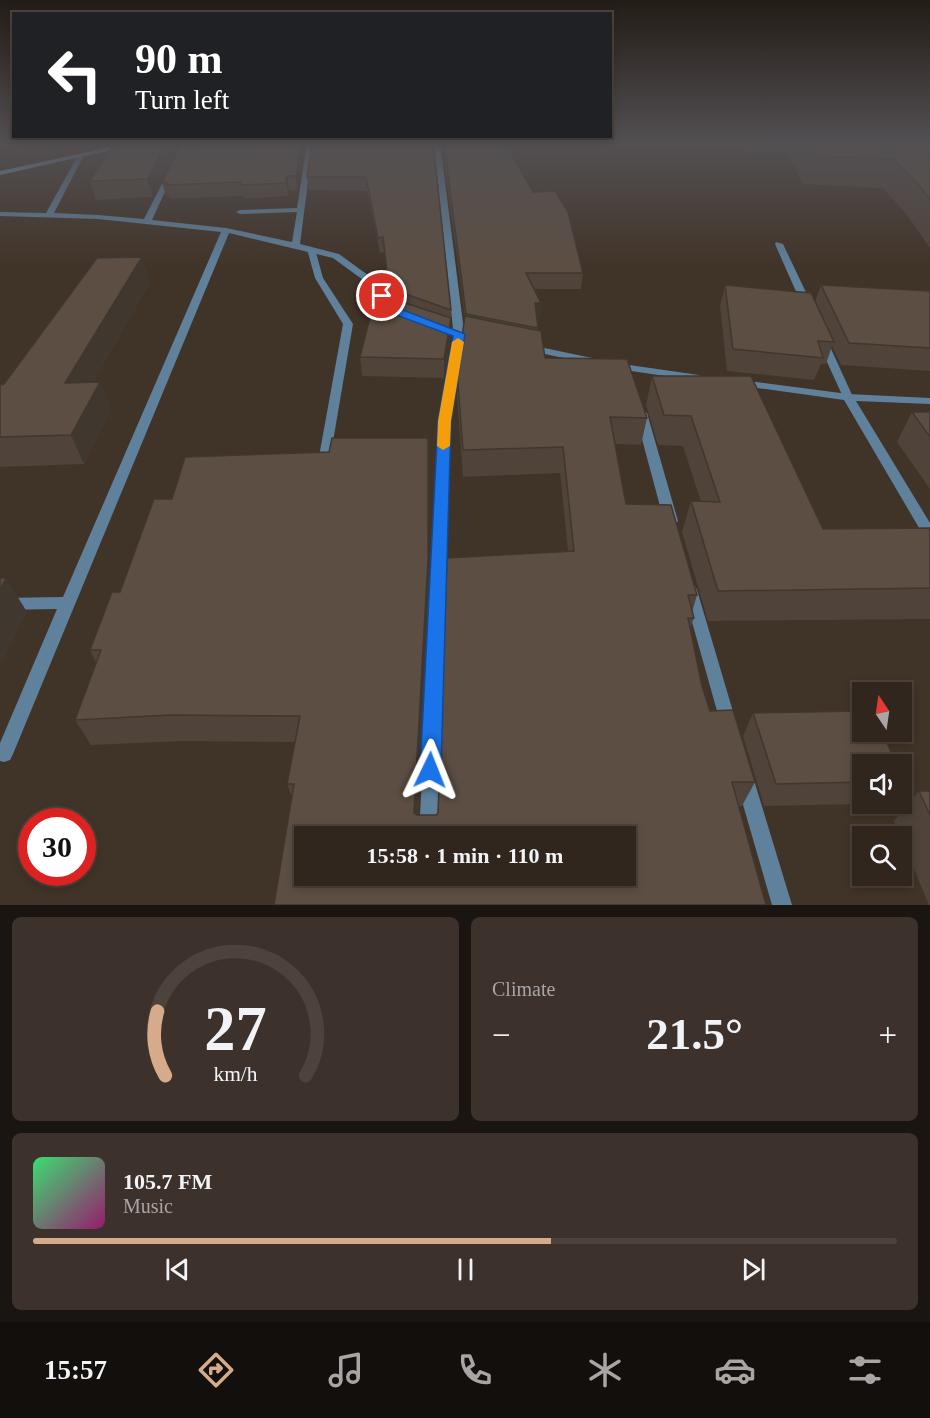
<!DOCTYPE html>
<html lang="en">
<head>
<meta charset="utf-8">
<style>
	:root { --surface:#30261e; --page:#3c322b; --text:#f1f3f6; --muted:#a8a5a4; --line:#4b433c; --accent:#d6ab8b }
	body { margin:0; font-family:"Times New Roman",serif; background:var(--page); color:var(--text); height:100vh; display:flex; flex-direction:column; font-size:22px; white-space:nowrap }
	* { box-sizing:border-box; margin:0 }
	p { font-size:20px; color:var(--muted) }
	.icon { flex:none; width:33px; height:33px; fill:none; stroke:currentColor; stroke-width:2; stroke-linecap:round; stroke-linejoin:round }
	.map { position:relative; height:905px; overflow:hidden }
	.panel { display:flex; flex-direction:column; gap:12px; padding:12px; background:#1a1510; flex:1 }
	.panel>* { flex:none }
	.hud { position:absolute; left:12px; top:12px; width:600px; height:126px; border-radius:0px; box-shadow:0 3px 9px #0003,0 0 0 2px var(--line); background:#202124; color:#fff; overflow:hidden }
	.needle { width:39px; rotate:347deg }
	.buttons { position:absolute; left:852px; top:682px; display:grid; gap:12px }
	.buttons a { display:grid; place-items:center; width:60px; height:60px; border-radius:0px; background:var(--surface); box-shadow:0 3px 9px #0003,0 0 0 2px var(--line); font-size:30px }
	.speed { position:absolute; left:18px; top:808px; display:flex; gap:12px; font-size:30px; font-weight:700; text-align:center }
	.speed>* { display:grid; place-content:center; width:78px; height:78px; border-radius:50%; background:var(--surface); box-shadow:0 3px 9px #0003,0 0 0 2px var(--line); line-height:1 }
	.speed .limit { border:9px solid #d22; background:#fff; color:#111 }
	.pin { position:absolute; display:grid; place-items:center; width:51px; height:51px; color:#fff; margin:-26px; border:3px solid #fff; border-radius:50%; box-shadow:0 2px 6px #0007 }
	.me { position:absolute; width:66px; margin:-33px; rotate:2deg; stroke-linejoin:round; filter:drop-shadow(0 0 4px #0008) }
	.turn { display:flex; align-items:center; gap:21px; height:126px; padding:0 24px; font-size:27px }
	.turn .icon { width:78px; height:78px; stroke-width:2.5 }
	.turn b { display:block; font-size:42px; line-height:51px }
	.big { font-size:45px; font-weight:600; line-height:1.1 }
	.panel .widget { flex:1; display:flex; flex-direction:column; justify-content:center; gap:9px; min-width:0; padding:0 21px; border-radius:9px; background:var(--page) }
	.panel .dial { align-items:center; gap:0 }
	.dial svg { height:156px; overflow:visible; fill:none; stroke:var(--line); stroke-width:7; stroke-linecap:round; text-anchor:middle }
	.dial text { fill:var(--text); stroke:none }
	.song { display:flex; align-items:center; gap:18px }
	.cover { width:72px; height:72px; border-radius:9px; background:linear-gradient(135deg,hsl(140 70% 55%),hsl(320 70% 35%)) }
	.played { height:6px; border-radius:3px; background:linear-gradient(90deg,var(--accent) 60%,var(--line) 60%) }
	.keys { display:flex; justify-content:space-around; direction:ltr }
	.heat { display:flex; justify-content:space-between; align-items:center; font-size:33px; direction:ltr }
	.panel .tiles { flex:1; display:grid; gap:12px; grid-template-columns:1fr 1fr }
	.widget:last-child { grid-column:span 2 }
	.trip { position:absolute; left:294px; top:826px; width:342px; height:60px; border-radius:0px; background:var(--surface); box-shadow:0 3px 9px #0003,0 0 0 2px var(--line); font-weight:600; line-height:60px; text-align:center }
	.menu { display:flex; height:96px; justify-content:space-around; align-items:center; background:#130f0c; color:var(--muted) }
	.menu .icon { width:42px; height:42px }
	.menu .selected { color:var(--accent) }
	.menu b { font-size:27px; color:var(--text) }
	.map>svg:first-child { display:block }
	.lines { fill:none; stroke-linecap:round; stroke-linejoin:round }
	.lane { fill:#5f819c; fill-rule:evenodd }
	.street { fill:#5f819c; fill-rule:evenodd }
	.secondary { fill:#74abd5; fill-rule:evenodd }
	.wall { fill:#4f433a; fill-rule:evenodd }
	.shaded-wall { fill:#40372f }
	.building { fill:#5c4e43; stroke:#40372f; stroke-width:1.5; fill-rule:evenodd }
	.route { fill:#1a73e8; stroke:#114b97; stroke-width:1.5 }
	.slow { fill:#f59e0b }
</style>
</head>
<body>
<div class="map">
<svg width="930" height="905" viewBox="0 0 930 905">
	<rect width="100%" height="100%" fill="#403328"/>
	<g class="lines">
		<g class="lane">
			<path d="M 776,242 L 783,244 L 812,305 L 810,307 L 804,307 L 802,305 L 775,244 Z"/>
			<path d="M 308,247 L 315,249 L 323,278 L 353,324 L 329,465 L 323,469 L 316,468 L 314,465 L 318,462 L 343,324 L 315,278 L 307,249 Z"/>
			<path d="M 822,337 L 827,340 L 853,397 L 852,399 L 848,400 L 843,397 L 817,340 Z"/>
		</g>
		<g class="street">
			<path d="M 307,143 L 313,143 L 300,244 L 339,254 L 376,281 L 394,308 L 408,314 L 403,317 L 388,312 L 370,285 L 333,258 L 229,233 L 13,754 L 10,760 L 4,762 L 0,761 L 0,743 L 57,609 L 0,610 L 0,598 L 63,597 L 221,232 L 98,219 L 0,216 L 0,212 L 46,213 L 77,157 L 80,155 L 83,157 L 54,213 L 98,215 L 144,219 L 167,174 L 170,172 L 173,174 L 152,220 L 226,228 L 292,242 L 297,212 L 240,214 L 236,212 L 240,210 L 297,208 Z"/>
			<path d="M 434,143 L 440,143 L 464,331 L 482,336 L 483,338 L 478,341 L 463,337 L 451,421 L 437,837 L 419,837 L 439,421 L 454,335 L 433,329 L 431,327 L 436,324 L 453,329 Z"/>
			<path d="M 530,345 L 592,358 L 597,361 L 592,364 L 526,350 L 525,348 Z"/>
			<path d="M 615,363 L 699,375 L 704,378 L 699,381 L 611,368 L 610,366 Z"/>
			<path d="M 740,380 L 848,394 L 930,398 L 930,404 L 856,401 L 930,523 L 930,539 L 925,538 L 844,400 L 736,385 L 735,383 Z"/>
			<path d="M 641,410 L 647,413 L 678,521 L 676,524 L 666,524 L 664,521 L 635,413 Z"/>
			<path d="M 690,584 L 695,586 L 697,590 L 737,725 L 735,731 L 729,733 L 723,731 L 721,725 L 683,590 L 685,586 Z"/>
			<path d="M 744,768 L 750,771 L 753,777 L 792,905 L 772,905 L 735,777 L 738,771 Z"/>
			<path d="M 418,876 L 438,876 L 439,905 L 419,905 Z"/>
		</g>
		<path class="secondary" d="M 130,143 L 142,143 L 0,175 L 0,171 Z"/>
	</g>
	<g class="wall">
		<path d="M 197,143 L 305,143 L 297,190 L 289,190 L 289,196 L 244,199 L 243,196 L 170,199 L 169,196 L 166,196 L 162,183 Z"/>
		<path d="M 433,143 L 451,310 L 451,336 L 444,378 L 362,376 L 360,357 L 391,310 L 384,252 L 380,253 L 367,191 L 309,190 L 307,177 Z"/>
		<path d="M 442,143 L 505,143 L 533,192 L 583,273 L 581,289 L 534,289 L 541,303 L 540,319 L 537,319 L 538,330 L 545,358 L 647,418 L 641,445 L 615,444 L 626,504 L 697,595 L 692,612 L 694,618 L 690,629 L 702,686 L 710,711 L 755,782 L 742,806 L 739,807 L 766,905 L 274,905 L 292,798 L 287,784 L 295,742 L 183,741 L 91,745 L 75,720 L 96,662 L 90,650 L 120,592 L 172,499 L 329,452 L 428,438 L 429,464 L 429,586 L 418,815 L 436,815 L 438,813 L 568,551 L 560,473 L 463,477 L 457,396 L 457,371 L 465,318 ZM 304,837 L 626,837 L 439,885 L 417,885 Z"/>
		<path d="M 736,143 L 930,143 L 930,248 L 907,215 L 883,188 L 803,184 L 786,151 L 746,153 Z"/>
		<path d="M 172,158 L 153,197 L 96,200 L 90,181 Z"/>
		<path d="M 150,283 L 93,382 L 100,382 L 111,410 L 84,464 L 0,467 L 0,385 L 4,384 Z"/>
		<path d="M 725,285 L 815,302 L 821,285 L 930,291 L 930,371 L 841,365 L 832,346 L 826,364 L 821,364 L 814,380 L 727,371 L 720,306 Z"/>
		<path d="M 652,376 L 823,529 L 930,528 L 930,619 L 708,621 L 682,532 L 691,501 L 701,502 L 683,446 L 658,445 L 646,405 Z"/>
		<path d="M 912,412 L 930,412 L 930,489 L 897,442 Z"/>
		<path d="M 753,713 L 862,765 L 862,804 L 764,806 L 743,736 Z"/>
		<path d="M 919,791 L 930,791 L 930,905 L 929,905 L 902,840 L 902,837 L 900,837 L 894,821 Z"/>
	</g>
	<g class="shaded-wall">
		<path d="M 167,143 L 168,143 L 172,158 L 153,197 L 147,179 Z"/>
		<path d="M 301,143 L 305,143 L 297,190 L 296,176 Z"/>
		<path d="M 287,176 L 289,190 L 289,196 L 286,183 Z"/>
		<path d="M 142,257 L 150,283 L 77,411 L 65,383 Z"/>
		<path d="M 535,303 L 541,303 L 540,319 L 534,319 Z"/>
		<path d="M 451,318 L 451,336 L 444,378 L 444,359 Z"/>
		<path d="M 100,382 L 111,410 L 84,464 L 71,435 Z"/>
		<path d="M 428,438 L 429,464 L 429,586 L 417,837 L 414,813 Z"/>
		<path d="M 6,578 L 27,612 L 0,667 L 0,590 Z"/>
	</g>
	<g class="building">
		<path d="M 114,143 L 167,143 L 147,179 L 90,181 Z"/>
		<path d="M 197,143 L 301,143 L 296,176 L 287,176 L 286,183 L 241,185 L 242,182 L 166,185 L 168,182 L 162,183 L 181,145 L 196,144 Z"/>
		<path d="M 312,143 L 433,143 L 451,310 L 394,290 L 388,281 L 383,237 L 378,238 L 366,177 L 307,177 Z"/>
		<path d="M 444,143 L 505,143 L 533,192 L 555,191 L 568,212 L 583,273 L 526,273 L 541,303 L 535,303 L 538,328 L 466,314 Z"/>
		<path d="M 804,143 L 930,143 L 930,199 L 919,185 L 893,159 L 811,156 Z"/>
		<path d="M 142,257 L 65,383 L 100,382 L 71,435 L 0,437 L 0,385 L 4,384 L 97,258 Z"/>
		<path d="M 725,285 L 811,293 L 834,342 L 818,341 L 823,358 L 733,349 Z"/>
		<path d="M 821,285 L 930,291 L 930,348 L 849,343 Z"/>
		<path d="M 390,298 L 451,318 L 444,359 L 360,357 L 372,309 L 391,310 Z"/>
		<path d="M 465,316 L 541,331 L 545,358 L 627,359 L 647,418 L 610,417 L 626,504 L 671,505 L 697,595 L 688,595 L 694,618 L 688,618 L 702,686 L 710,711 L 733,710 L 755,782 L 732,782 L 766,905 L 274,905 L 294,784 L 287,784 L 300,716 L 170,715 L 75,720 L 101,650 L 90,650 L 112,592 L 120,592 L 154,499 L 172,499 L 185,457 L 329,452 L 332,438 L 428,438 L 428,559 L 414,813 L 417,815 L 436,815 L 438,813 L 447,558 L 574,551 L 563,447 L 463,450 L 457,371 ZM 304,837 L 626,837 L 626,876 L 439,876 L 439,885 L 415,885 L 415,876 L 304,876 Z"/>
		<path d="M 652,376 L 751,376 L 823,529 L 930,528 L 930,588 L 718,591 L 691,501 L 720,502 L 691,416 L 664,415 Z"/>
		<path d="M 912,412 L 930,412 L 930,437 Z"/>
		<path d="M 0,578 L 6,578 L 0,590 Z"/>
		<path d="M 862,711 L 862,732 L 882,732 L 897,765 L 862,765 L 862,782 L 776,784 L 753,713 Z"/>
		<path d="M 919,791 L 930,791 L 930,815 Z"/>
	</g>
	<linearGradient id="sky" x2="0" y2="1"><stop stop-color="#231c16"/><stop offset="0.53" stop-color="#535053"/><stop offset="1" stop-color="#535053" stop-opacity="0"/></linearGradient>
	<rect width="930" height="270" fill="url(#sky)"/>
	<path class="route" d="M 382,293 L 386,294 L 395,307 L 465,334 L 451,421 L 441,770 L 438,777 L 430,780 L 423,777 L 420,770 L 438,421 L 453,336 L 388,312 L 377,296 Z"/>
	<path class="slow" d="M 458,338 L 464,342 L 451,421 L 450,446 L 443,450 L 437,446 L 438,421 L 452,342 Z"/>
</svg>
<div class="buttons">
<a><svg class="needle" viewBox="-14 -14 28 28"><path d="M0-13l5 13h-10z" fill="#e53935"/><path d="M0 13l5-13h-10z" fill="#a8a5a4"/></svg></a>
<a><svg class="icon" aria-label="sound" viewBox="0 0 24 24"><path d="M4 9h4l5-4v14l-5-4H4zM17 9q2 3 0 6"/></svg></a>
<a><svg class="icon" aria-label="search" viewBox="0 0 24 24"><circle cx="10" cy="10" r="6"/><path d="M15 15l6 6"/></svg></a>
</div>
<div class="speed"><div class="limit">30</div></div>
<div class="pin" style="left:382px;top:296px;background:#d93025"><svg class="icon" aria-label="arrive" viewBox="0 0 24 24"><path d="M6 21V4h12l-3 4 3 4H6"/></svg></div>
<svg class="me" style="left:430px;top:770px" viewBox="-20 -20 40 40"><path d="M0-17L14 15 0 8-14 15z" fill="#1a73e8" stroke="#fff" stroke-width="4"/></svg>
<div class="trip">15:58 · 1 min · 110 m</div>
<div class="hud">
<div class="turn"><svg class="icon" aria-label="left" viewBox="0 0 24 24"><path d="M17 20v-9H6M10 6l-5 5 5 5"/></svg><div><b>90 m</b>Turn left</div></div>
</div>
</div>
<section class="panel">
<div class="tiles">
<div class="widget dial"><svg viewBox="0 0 100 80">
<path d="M14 69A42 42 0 1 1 86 69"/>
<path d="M14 69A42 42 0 0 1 10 36" stroke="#d6ab8b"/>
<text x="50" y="56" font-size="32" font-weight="700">27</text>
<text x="50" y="72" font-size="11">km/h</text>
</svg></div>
<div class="widget"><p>Climate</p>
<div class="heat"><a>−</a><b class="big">21.5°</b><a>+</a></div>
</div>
<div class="widget">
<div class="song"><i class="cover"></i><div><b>105.7 FM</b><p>Music</p></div></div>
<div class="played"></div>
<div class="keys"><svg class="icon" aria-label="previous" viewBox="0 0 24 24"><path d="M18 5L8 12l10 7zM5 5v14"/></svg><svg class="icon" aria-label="pause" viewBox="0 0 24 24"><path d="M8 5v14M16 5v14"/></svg><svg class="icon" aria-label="next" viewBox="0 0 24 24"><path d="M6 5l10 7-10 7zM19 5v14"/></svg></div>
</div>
</div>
</section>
<nav class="menu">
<b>15:57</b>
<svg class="icon selected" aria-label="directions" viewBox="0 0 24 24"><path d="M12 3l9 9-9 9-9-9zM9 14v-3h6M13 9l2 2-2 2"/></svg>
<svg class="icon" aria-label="music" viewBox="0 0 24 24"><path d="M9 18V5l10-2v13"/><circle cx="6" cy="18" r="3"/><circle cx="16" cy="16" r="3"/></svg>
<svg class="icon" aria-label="phone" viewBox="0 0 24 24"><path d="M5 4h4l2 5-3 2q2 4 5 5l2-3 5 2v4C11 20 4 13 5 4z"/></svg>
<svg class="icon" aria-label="climate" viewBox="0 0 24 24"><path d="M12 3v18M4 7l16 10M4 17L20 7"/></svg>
<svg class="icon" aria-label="car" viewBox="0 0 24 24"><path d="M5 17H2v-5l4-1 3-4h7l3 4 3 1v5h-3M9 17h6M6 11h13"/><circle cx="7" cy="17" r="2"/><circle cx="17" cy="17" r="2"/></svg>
<svg class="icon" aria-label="filters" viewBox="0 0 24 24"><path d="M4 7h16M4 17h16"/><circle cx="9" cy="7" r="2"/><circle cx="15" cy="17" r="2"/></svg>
</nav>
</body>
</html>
